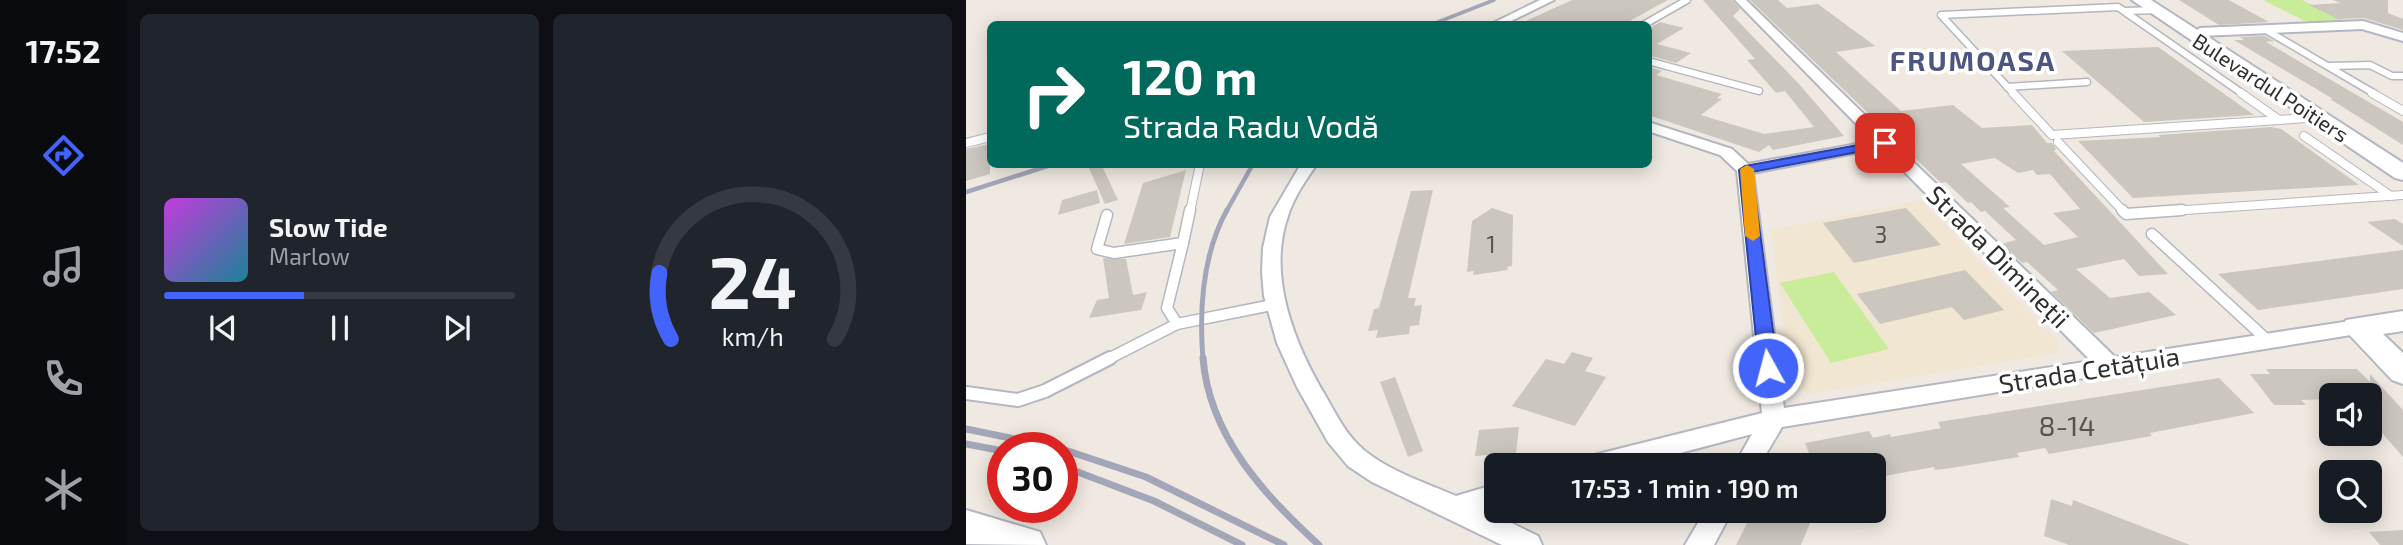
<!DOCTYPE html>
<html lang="en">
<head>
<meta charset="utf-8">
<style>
	:root { --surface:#171b24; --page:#20242c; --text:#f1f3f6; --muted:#9ea1a6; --line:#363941; --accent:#4264fb }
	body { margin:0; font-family:"Exo 2",sans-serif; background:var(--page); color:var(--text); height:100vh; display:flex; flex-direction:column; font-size:26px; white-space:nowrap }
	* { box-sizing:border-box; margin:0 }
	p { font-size:23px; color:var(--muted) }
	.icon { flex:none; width:38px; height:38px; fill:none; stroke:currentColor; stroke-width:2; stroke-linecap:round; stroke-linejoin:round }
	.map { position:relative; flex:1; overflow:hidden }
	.drawer { display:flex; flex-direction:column; gap:14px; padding:14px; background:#0d0f14; width:840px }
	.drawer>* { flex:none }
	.banner { position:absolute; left:21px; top:21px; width:665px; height:147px; border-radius:10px; box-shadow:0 4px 18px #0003; background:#00695c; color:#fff; overflow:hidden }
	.buttons { position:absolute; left:1353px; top:383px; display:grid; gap:14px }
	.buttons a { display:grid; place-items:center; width:63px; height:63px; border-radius:10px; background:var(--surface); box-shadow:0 4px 18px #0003; font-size:35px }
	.speed { position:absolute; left:21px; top:432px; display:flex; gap:14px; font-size:35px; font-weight:700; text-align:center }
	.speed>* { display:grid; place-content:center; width:91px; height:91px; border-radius:50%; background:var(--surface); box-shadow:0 4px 18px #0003; line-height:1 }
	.speed .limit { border:10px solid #d22; background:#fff; color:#111 }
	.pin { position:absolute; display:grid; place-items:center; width:60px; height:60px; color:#fff; margin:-30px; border-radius:14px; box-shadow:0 4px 10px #0006 }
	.me { position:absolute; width:77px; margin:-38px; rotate:353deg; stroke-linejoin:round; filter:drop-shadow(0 0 5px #0008) }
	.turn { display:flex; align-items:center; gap:24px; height:147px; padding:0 21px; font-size:32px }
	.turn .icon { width:91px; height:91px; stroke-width:2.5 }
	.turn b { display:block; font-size:49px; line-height:60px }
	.drawer .card { flex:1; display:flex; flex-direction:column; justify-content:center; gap:10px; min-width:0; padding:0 24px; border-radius:10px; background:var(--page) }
	.drawer .dial { align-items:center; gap:0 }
	.dial svg { height:182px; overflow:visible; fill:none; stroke:var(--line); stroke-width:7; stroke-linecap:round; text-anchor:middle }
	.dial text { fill:var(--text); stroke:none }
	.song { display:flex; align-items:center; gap:21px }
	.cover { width:84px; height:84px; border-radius:10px; background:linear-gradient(135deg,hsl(290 70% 55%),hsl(190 70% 35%)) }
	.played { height:7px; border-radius:4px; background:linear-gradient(90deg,var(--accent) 40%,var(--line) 40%) }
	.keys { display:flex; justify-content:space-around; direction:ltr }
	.drawer .tiles { flex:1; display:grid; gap:14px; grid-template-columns:repeat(2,1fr) }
	.trip { position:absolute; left:518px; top:453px; width:402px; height:70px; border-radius:10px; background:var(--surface); box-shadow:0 4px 18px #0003; font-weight:600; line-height:70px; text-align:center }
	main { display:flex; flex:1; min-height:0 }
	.menu { display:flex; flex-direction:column; width:126px; justify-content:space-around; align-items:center; background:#090b0e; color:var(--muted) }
	.menu .icon { width:49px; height:49px }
	.menu .on { color:var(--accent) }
	.menu b { font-size:32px; color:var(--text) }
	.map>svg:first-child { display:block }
	.education { fill:#f0e6d1 }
	.pitch { fill:#c9ec9a }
	.building { fill:#cbc7bf; fill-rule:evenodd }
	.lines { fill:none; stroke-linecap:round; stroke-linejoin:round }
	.lane-far3-casing { stroke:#b4b7c1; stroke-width:9 }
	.lane-far2-casing { stroke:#b4b7c1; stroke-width:10 }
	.lane-far1-casing { stroke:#b4b7c1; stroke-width:13 }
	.lane-casing { stroke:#b4b7c1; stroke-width:16 }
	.street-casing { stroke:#b4b7c1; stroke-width:4 }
	.secondary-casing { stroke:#b4b7c1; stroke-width:4 }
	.lane-far3 { stroke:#fff; stroke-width:6 }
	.lane-far2 { stroke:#fff; stroke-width:8 }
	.lane-far1 { stroke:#fff; stroke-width:10 }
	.lane { stroke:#fff; stroke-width:12 }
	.street { fill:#fff; fill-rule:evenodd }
	.secondary { fill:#fff; fill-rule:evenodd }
	.rail-far3 { stroke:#a3a6b8; stroke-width:3.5 }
	.rail-far2 { stroke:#a3a6b8; stroke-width:4.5 }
	.rail-far1 { stroke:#a3a6b8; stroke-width:5 }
	.rail { stroke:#a3a6b8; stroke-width:7 }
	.route { fill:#4264fb; stroke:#2b41a3; stroke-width:2 }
	.slow { fill:#f59e0b }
	.labels { text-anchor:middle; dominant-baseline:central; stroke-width:7; stroke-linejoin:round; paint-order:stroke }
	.far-street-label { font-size:21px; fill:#2e2e2e; stroke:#fff }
	.number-label { font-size:23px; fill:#555452 }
	.street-label { font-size:26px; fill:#2e2e2e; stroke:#fff }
	.far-district-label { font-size:28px; font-weight:bold; letter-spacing:2px; fill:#4d5680; stroke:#fff }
	.near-number-label { font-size:28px; fill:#555452 }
</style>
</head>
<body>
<main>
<nav class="menu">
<b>17:52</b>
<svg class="icon on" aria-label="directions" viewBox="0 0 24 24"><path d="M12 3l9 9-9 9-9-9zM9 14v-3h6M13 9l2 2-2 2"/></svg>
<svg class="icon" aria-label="music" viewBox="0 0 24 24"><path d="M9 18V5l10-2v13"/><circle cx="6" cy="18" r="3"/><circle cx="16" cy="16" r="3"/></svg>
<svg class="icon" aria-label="phone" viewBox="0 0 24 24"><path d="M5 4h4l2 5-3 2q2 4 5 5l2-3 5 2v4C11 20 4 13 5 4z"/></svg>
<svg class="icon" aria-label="climate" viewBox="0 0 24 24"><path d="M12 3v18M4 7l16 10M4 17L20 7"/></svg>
</nav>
<section class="drawer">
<div class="tiles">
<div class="card">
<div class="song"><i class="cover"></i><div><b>Slow Tide</b><p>Marlow</p></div></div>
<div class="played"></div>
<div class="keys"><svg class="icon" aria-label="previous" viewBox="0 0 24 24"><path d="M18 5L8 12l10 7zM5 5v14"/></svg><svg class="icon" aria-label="pause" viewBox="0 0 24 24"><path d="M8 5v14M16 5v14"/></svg><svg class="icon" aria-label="next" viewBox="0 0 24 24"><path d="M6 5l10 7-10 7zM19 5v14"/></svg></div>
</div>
<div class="card dial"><svg viewBox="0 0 100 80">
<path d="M14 69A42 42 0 1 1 86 69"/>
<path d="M14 69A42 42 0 0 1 9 40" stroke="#4264fb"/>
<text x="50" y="56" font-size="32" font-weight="700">24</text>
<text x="50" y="72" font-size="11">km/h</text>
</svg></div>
</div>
</section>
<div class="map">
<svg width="1437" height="545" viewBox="0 0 1437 545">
	<rect width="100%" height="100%" fill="#efe9e1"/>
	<path class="education" d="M 955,200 L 1093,342 L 1090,353 L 843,394 L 824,383 L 805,230 Z"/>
	<g class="pitch">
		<path d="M 1297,0 L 1336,0 L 1380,21 L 1343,23 Z"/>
		<path d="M 868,272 L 923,349 L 865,363 L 814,283 Z"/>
	</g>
	<g class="building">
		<path d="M 606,0 L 702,0 L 658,24 L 553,24 Z"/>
		<path d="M 737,0 L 766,0 L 774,9 L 767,16 L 833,84 L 878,136 L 807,150 L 803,145 L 793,152 L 682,115 L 682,67 L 696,71 L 690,75 L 756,94 L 751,98 L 756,99 L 735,115 L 798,134 L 848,127 L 819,91 L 810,93 L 781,60 L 789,59 Z"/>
		<path d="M 784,0 L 812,0 L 821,8 L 852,4 L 909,46 L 870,52 L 935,111 L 987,105 L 1016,128 L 1066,125 L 1081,143 L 1086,143 L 1090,149 L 1088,151 L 1202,274 L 1173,276 L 1158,259 L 1110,269 L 1144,298 L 1183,292 L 1210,315 L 1128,333 L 1085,292 L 1092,290 L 1061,262 L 1056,263 L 1035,244 L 1050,240 L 1019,211 L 1015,212 L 1005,202 L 1002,203 L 980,182 L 975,183 ZM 1029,158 L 1052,173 L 1067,170 L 1071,175 L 1084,174 L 1114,209 L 1087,213 L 1112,237 L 1078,245 L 1037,208 L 1044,207 L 995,164 Z"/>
		<path d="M 1213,0 L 1263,0 L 1303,22 L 1253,25 Z"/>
		<path d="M 1367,0 L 1422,0 L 1422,13 L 1437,19 L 1437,30 L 1398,18 L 1372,19 L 1343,5 L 1375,3 Z"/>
		<path d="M 694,22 L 718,28 L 691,44 L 725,53 L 710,63 L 682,55 L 682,29 Z"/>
		<path d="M 1299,36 L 1308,41 L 1300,42 L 1437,122 L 1437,145 L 1364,99 L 1367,99 L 1268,40 L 1278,40 L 1274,37 Z"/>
		<path d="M 1192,47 L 1288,115 L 1178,122 L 1096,51 Z"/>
		<path d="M 1305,127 L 1315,129 L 1393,185 L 1167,198 L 1112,141 L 1195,137 L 1192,135 Z"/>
		<path d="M 24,144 L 24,174 L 0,181 L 0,149 Z"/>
		<path d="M 121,164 L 135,164 L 152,200 L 139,204 Z"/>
		<path d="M 220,170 L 204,237 L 158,244 L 177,183 Z"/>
		<path d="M 131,190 L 134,203 L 92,215 L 96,200 Z"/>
		<path d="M 467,190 L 442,298 L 450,298 L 448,306 L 456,305 L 453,325 L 444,326 L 443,334 L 410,338 L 412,330 L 402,331 L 408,309 L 413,308 L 445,191 Z"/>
		<path d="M 526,208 L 547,215 L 546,266 L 541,267 L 542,270 L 507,275 L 508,271 L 501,272 L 506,221 Z"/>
		<path d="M 940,208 L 975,245 L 888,263 L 857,223 Z"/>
		<path d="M 1429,219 L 1437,224 L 1437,246 L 1401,222 Z"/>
		<path d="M 1437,250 L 1437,289 L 1292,310 L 1252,274 Z"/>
		<path d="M 137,258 L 160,259 L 167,295 L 181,292 L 175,310 L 123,318 L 131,300 L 143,298 Z"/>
		<path d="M 999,270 L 1038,310 L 998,320 L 986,307 L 914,324 L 891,294 Z"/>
		<path d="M 606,352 L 627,358 L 619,371 L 640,377 L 609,426 L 546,406 L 580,359 L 598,364 Z"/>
		<path d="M 1300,369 L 1391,369 L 1404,382 L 1404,374 L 1437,410 L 1437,457 L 1404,419 L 1404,396 L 1365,396 L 1365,399 L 1335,400 L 1340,405 L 1308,405 L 1284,374 L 1304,374 Z"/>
		<path d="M 429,377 L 457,451 L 442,457 L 414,382 Z"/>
		<path d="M 1253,378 L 1288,413 L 1184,433 L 1186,436 L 1083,454 L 1079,448 L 1051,453 L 1053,457 L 985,468 L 969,470 L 968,467 L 908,478 L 908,466 L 848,466 L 839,443 L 903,431 L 907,438 L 924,434 L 925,437 L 975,428 L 972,422 Z"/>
		<path d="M 553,427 L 550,453 L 509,456 L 513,430 Z"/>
		<path d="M 1085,499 L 1106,506 L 1107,500 L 1224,545 L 1103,545 L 1078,536 Z"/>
		<path d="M 787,511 L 849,511 L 835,545 L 770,545 Z"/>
		<path d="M 1437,530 L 1437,545 L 1414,545 L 1403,532 Z"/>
	</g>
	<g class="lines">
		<g class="lane-far3-casing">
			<g id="lane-far3">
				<path d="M 1159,11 L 1192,10"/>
				<path d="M 679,24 L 721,0"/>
				<path d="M 1300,30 L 1409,94"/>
				<path d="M 682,61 L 793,91"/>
				<path d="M 1364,66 L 1404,65 L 1426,76 L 1437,76"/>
				<path d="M 1041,87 L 1121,82"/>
				<path d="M 1048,94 L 975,15 L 1152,7 L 1277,94"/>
			</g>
		</g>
		<g class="lane-far2-casing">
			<g id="lane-far2">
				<path d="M 1047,93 L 1086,135 L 1313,120"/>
				<path d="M 1275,93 L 1313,120"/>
				<path d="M 1406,93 L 1437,111"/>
				<path d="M 1313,120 L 1352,117"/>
				<path d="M 1338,136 L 1425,196"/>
				<path d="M 1092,142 L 1158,212"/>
				<path d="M 0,143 L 24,137"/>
				<path d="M 224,212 L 234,164"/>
				<path d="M 1190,212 L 1437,195"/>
			</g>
		</g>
		<g class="lane-far1-casing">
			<g id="lane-far1">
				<path d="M 1156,210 L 1160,214 L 1216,210"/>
				<path d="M 141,215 L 131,249 L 148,253 L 217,243 L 201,308 L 211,324"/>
				<path d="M 1186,234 L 1300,339"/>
				<path d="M 217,243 L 224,210"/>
				<path d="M 140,360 L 211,324 L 311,304"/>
			</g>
		</g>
		<g class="lane-casing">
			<path id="lane" d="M 0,393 L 52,400 L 79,391 L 144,358"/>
		</g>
		<g class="street-casing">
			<g id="street">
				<path d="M 574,0 L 588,0 L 539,24 L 525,24 Z"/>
				<path d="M 769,0 L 780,0 L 1149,357 L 1391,320 L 1398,322 L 1401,327 L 1398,332 L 1391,334 L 816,427 L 793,466 L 768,466 L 786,434 L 665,466 L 612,466 L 615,459 L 624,456 L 796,413 L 771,171 L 754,155 L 682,131 L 682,122 L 766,149 L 782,164 L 907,141 ZM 915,148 L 1125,361 L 818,408 L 787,173 Z"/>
				<path d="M 1397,21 L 1437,33 L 1437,41 L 1396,29 L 1234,36 L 1228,32 L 1234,28 Z"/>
				<path d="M 335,164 L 351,164 C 339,181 328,197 322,216 C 301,275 328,343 359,395 C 370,414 381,437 399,451 C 425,472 460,483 490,496 L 530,484 L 530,506 L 519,510 L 572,536 L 576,545 L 536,545 L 406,482 L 382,466 L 362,442 L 331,387 L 311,343 L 298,296 L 296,272 L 297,248 L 304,217 Z"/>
				<path d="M 739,511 L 766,511 L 748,545 L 719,545 Z"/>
			</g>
		</g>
		<g class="secondary-casing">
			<g id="secondary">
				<path d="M 1166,0 L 1185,0 L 1437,163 L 1437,180 L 1429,178 Z"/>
				<path d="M 1437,311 L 1437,331 L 1417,334 L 1437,353 L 1437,384 L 1426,380 L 1376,327 L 1380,320 Z"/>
				<path d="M 0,510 L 74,532 L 80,545 L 0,544 Z"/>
			</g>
		</g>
		<use href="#lane-far3" class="lane-far3"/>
		<use href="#lane-far2" class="lane-far2"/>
		<use href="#lane-far1" class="lane-far1"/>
		<use href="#lane" class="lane"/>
		<use href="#street" class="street"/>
		<use href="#secondary" class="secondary"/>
		<path class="rail-far3" d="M 467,24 L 528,0"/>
		<g class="rail-far2">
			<path d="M 0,192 L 88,164"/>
			<path d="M 260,212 L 287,164"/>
		</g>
		<path class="rail-far1" d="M 237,360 C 233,310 236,255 261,210"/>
		<g class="rail">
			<path d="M 237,358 C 243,436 299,496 353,545"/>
			<path d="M 0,429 L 93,448"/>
			<path d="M 0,444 L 37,451"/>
			<path d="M 96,449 L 180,477 L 318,545"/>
			<path d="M 96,466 L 188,501 L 276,545"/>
		</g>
	</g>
	<path class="route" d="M 919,140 L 925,143 L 923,146 L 786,172 L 812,368 L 809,373 L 796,373 L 793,368 L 773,170 L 779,166 Z"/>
	<path class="slow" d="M 781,165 L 788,169 L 794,236 L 787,241 L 779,236 L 774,169 Z"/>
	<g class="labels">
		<g class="far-street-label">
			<text transform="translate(1305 87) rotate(33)">Bulevardul Poitiers</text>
		</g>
		<g class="number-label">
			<text x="915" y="234">3</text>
			<text x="525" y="244">1</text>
		</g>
		<g class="street-label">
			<text transform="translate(1033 256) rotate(45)">Strada Dimineții</text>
			<text transform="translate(1123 369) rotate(-9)">Strada Cetățuia</text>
		</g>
		<g class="far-district-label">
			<text x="1007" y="60">FRUMOASA</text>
		</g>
		<g class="near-number-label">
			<text x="1101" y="425">8-14</text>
		</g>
	</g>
</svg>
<div class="buttons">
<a><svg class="icon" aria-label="sound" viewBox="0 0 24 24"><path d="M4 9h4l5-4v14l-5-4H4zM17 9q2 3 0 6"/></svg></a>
<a><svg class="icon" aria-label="search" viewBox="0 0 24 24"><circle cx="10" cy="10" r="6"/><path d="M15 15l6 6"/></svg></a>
</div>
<div class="speed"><div class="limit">30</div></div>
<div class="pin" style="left:919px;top:143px;background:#d93025"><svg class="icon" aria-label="arrive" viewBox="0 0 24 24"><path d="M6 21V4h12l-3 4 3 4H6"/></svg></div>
<svg class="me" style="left:802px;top:368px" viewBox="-20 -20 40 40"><circle r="17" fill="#4264fb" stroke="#fff" stroke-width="3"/><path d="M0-11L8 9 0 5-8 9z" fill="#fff"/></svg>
<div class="trip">17:53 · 1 min · 190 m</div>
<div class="banner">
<div class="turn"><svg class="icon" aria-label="right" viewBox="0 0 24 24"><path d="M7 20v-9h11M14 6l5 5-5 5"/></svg><div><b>120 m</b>Strada Radu Vodă</div></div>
</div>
</div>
</main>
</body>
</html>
